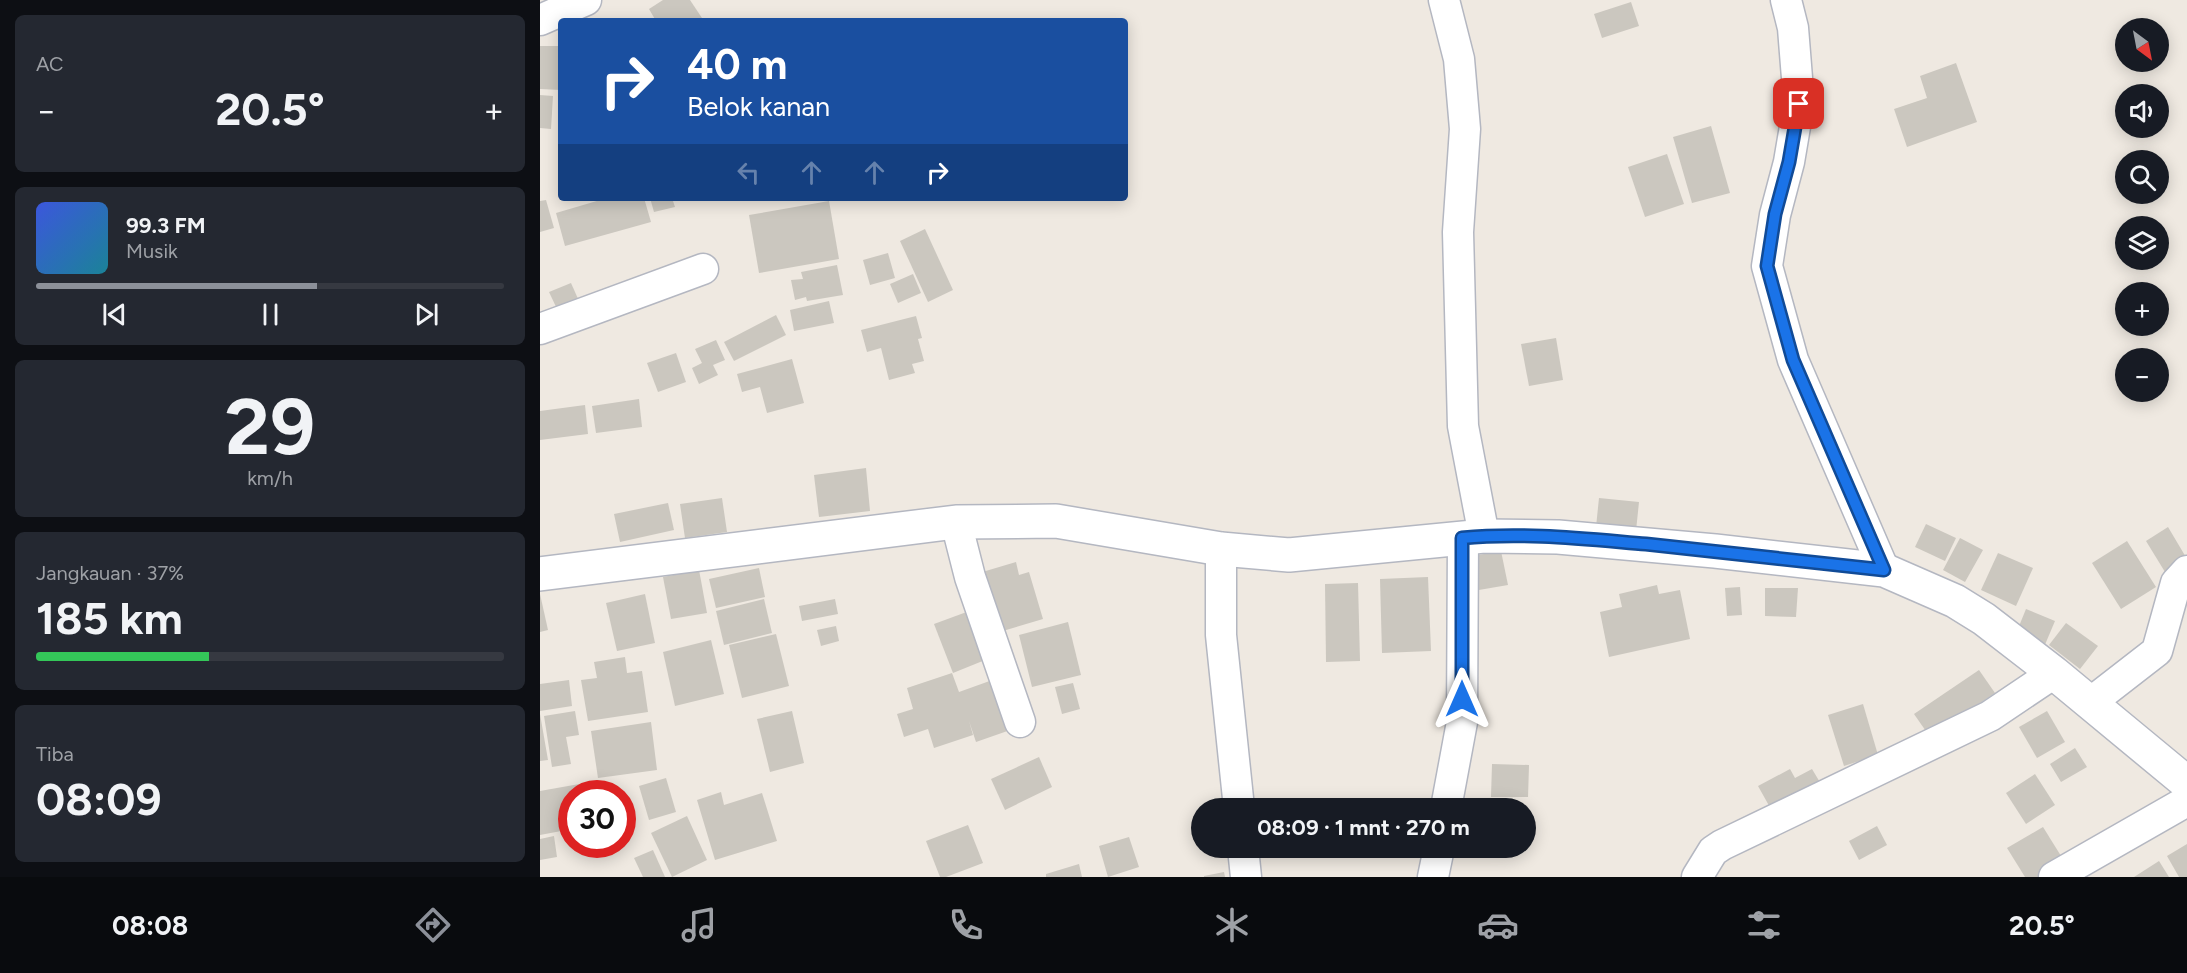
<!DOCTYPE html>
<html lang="id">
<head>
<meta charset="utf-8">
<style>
	:root { --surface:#171b24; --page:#242831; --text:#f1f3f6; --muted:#9ea1a6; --line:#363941; --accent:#8c9099 }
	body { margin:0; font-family:Figtree,sans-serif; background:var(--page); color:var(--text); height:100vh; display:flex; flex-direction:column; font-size:22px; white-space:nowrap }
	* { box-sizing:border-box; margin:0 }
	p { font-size:20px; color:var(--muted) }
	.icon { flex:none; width:33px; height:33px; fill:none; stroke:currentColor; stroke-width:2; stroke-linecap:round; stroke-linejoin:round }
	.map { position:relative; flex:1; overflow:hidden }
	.drawer { display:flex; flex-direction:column; gap:15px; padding:15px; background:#0d0f14; width:540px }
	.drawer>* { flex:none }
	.guide { position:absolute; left:18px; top:18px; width:570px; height:183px; border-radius:6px; box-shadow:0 3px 15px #0003; background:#1a4fa0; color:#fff; overflow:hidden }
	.needle { width:39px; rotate:148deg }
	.tools { position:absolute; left:1575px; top:18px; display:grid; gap:12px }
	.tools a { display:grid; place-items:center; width:54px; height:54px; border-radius:50%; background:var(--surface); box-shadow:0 3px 15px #0003; font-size:30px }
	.speed { position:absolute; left:18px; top:780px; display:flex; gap:12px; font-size:30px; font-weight:700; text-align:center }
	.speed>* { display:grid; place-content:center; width:78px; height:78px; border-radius:50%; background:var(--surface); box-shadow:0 3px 15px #0003; line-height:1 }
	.speed .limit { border:9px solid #d22; background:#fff; color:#111 }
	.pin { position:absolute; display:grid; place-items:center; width:51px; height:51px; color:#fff; margin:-26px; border-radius:12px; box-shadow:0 3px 9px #0006 }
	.me { position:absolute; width:66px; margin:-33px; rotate:0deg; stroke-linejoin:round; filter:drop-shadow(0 0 4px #0008) }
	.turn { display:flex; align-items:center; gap:21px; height:126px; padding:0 30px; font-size:27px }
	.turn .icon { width:78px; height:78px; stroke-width:2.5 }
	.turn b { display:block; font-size:42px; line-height:51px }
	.lanes { display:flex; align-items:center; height:57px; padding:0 30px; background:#0003; justify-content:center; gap:30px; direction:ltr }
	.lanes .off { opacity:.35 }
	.big { font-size:45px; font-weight:700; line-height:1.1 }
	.drawer .card { flex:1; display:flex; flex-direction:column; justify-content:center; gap:9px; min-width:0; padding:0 21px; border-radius:9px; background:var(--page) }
	.drawer .dial { align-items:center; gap:0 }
	.dial b { font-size:78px; line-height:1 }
	.song { display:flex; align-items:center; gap:18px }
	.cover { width:72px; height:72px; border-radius:9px; background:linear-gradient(135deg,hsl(230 70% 55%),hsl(190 70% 35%)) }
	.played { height:6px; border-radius:3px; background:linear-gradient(90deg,var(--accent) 60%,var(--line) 60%) }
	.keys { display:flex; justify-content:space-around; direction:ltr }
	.heat { display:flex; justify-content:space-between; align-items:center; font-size:33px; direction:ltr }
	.charge { height:9px; border-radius:4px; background:linear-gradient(90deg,#34c759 37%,var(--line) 0) }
	.trip { position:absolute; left:651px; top:798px; width:345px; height:60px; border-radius:30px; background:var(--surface); box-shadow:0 3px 15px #0003; font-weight:700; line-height:60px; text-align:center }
	.menu { display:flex; height:96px; justify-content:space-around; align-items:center; background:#090b0e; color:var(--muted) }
	.menu .icon { width:42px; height:42px }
	.menu .selected { color:var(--accent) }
	.menu b { font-size:27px; color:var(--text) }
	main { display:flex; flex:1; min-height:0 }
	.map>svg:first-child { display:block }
	.building { fill:#cbc7bf }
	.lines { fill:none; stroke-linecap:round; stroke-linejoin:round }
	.minor-casing { stroke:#b4b7c1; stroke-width:33 }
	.tertiary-casing { stroke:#b4b7c1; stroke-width:36 }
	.minor { stroke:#fff; stroke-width:30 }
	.tertiary { stroke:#fff; stroke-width:33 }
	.route-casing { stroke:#114b97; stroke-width:15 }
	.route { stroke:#1a73e8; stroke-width:10 }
</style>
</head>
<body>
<main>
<section class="drawer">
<div class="card"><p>AC</p>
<div class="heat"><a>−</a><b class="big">20.5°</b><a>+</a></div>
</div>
<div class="card">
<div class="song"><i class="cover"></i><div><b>99.3 FM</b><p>Musik</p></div></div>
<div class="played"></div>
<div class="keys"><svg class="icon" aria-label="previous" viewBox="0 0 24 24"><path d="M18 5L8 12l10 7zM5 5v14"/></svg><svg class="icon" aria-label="pause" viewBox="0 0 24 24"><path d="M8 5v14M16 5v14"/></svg><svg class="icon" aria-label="next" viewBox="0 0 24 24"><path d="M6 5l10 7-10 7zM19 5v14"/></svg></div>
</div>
<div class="card dial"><b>29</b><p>km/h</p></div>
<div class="card"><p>Jangkauan · 37%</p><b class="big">185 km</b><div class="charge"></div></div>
<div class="card"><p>Tiba</p><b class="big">08:09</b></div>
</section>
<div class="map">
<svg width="1647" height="877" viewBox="0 0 1647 877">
	<rect width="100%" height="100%" fill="#efe9e1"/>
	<g class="building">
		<path d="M 123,0 L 150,0 L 164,21 L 116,21 L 109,9 Z"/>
		<path d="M 1091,2 L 1099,26 L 1062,38 L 1054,14 Z"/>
		<path d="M 0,46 L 21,46 L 21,90 L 0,89 Z"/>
		<path d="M 1416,63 L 1437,122 L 1367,147 L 1354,109 L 1387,98 L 1380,76 Z"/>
		<path d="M 0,95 L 13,96 L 11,129 L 0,128 Z"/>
		<path d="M 1171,126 L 1190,193 L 1152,203 L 1133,137 Z"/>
		<path d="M 1127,154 L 1144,204 L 1105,217 L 1088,167 Z"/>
		<path d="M 67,198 L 104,198 L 111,222 L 25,246 L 16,213 Z"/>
		<path d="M 110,198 L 132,198 L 135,207 L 114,212 Z"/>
		<path d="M 6,200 L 14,228 L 0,232 L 0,201 Z"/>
		<path d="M 289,201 L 299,259 L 219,273 L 209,215 Z"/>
		<path d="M 385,229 L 413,290 L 388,302 L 360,241 Z"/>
		<path d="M 348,253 L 355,278 L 330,285 L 323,260 Z"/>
		<path d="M 297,265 L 303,295 L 267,301 L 266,297 L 255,300 L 251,280 L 263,279 L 261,272 Z"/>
		<path d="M 373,274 L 381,293 L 358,303 L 350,284 Z"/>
		<path d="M 31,283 L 39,301 L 18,311 L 9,292 Z"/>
		<path d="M 289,301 L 294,323 L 254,331 L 250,310 Z"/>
		<path d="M 236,315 L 246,335 L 194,361 L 184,342 Z"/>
		<path d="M 376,316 L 382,338 L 378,339 L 384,361 L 372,364 L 375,373 L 349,380 L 341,348 L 327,352 L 321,330 Z"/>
		<path d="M 1016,338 L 1023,380 L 989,386 L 981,344 Z"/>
		<path d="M 176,340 L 185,360 L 173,365 L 178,375 L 159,384 L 152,368 L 162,363 L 155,349 Z"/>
		<path d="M 136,353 L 146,382 L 118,392 L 107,363 Z"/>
		<path d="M 252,359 L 264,403 L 227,413 L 220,387 L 202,392 L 197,374 Z"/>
		<path d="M 99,399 L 102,427 L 56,433 L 52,406 Z"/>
		<path d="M 45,405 L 48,434 L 0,440 L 0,411 Z"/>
		<path d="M 326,468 L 330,511 L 279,517 L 274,475 Z"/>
		<path d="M 182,498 L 187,532 L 145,538 L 140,504 Z"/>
		<path d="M 1059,498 L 1099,502 L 1096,531 L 1056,527 Z"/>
		<path d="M 128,503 L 134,530 L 80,542 L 74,514 Z"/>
		<path d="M 1386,524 L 1416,538 L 1405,561 L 1375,547 Z"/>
		<path d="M 1628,527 L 1647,559 L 1625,572 L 1606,541 Z"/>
		<path d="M 1420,538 L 1443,550 L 1425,582 L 1403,570 Z"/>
		<path d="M 1587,541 L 1616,587 L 1581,609 L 1552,563 Z"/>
		<path d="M 961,551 L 968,585 L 933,591 L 927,557 Z"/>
		<path d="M 1458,553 L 1493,568 L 1476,606 L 1441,590 Z"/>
		<path d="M 476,562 L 479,575 L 489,572 L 503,619 L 456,633 L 439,573 Z"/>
		<path d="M 219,568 L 225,597 L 176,608 L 169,579 Z"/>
		<path d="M 159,570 L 167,613 L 131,619 L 123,577 Z"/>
		<path d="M 888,577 L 891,651 L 842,653 L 840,579 Z"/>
		<path d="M 818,583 L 820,661 L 786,662 L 785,584 Z"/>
		<path d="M 1117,585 L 1119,594 L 1140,590 L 1150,639 L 1069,657 L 1060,612 L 1082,607 L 1079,594 Z"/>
		<path d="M 1200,587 L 1202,615 L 1187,616 L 1185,588 Z"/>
		<path d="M 1225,588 L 1258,588 L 1256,617 L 1225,616 Z"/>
		<path d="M 0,594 L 8,630 L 0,632 Z"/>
		<path d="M 105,594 L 115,643 L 77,651 L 66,603 Z"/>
		<path d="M 224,599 L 232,633 L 184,645 L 176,611 Z"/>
		<path d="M 295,599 L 298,614 L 262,621 L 259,606 Z"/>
		<path d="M 1486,609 L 1515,621 L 1504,647 L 1475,636 Z"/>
		<path d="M 432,610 L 450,658 L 413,673 L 394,624 Z"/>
		<path d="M 528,622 L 541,675 L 492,687 L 479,635 Z"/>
		<path d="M 1526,623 L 1558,646 L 1540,669 L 1509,645 Z"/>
		<path d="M 296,626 L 299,641 L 281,646 L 277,630 Z"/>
		<path d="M 236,634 L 249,686 L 202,698 L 189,645 Z"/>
		<path d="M 171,640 L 184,694 L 135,706 L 123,652 Z"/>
		<path d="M 85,657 L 87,673 L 102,671 L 108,712 L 48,721 L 41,680 L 57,678 L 54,662 Z"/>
		<path d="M 1439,670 L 1455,693 L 1390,737 L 1374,714 Z"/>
		<path d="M 412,673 L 419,692 L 458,678 L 476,728 L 436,742 L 429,721 L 433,735 L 394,748 L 388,729 L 364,737 L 357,714 L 373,709 L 367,688 Z"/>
		<path d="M 29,680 L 32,706 L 0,711 L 0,684 Z"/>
		<path d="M 533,683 L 540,709 L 522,714 L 515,687 Z"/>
		<path d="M 1323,704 L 1338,755 L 1304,766 L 1288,715 Z"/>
		<path d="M 35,711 L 39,735 L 26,737 L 31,764 L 12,767 L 4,716 Z"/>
		<path d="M 252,711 L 264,763 L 230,772 L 217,719 Z"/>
		<path d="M 1507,711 L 1525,742 L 1497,758 L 1479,727 Z"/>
		<path d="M 0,714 L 8,760 L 0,761 Z"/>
		<path d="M 111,722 L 117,770 L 58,778 L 51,731 Z"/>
		<path d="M 1535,748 L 1547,767 L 1521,782 L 1510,764 Z"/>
		<path d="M 499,757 L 512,787 L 465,810 L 451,779 Z"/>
		<path d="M 952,764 L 989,765 L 988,797 L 951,797 Z"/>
		<path d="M 1250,769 L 1255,778 L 1272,769 L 1281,784 L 1232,811 L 1218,786 Z"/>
		<path d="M 1495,774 L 1515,805 L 1486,824 L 1466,793 Z"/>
		<path d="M 126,778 L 136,812 L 109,820 L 99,786 Z"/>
		<path d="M 45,783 L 47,794 L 32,794 L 32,829 L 0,835 L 0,791 Z"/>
		<path d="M 181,792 L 184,805 L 222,793 L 237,841 L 175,860 L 157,800 Z"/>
		<path d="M 147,816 L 167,860 L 132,877 L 111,833 Z"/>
		<path d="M 428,825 L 443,863 L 406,877 L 400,877 L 386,841 Z"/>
		<path d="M 1337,826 L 1347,845 L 1319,860 L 1309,841 Z"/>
		<path d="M 1503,827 L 1526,864 L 1505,877 L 1485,877 L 1467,848 Z"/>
		<path d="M 14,836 L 17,857 L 0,860 L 0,839 Z"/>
		<path d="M 589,837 L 599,867 L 568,877 L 559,846 Z"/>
		<path d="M 1647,844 L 1647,877 L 1639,877 L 1627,856 Z"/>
		<path d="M 113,850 L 125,877 L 103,877 L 94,858 Z"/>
		<path d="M 1619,861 L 1629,877 L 1594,877 Z"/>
		<path d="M 539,864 L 542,877 L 506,877 L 506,874 Z"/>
		<path d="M 684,872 L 685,877 L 664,877 L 664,876 Z"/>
	</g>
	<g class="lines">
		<g class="minor-casing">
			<g id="minor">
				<path d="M 904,0 L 919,59 L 925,129 L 918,232 L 923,426 L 944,536"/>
				<path d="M 1246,0 L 1253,28 L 1259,103 L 1249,162 L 1235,215 L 1227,266 L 1253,360 L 1344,570"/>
				<path d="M 0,20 L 46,0"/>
				<path d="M 0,329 L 163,269"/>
				<path d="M 416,522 L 430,577 L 480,722"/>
				<path d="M 681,549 L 681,635 L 699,808"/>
				<path d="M 1550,703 L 1617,651 L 1636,583 L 1647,571"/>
				<path d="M 906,808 L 922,722 L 923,538"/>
				<path d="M 703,848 L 706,877"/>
				<path d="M 893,877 L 899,848"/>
				<path d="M 1157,877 L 1173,851 L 1182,845 L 1450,716 L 1514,673"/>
				<path d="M 1514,877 L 1647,801"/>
			</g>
		</g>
		<g class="tertiary-casing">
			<path id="tertiary" d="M 0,574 L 416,522 L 516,521 L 681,549 L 749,555 L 944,536 L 1018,537 L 1175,551 L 1344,570 L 1415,601 L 1444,619 L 1514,673 L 1647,783"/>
		</g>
		<use href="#minor" class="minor"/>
		<use href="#tertiary" class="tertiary"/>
	</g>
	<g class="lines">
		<g class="route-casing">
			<path id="route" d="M 922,699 L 922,538 C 984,532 1045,539 1106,544 C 1185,552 1264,561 1344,570 L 1253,360 L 1227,266 L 1235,214 L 1249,162 L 1259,104"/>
		</g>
		<use href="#route" class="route"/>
	</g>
</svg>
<div class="tools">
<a><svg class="needle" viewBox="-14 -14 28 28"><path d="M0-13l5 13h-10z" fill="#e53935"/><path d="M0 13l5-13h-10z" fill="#9ea1a6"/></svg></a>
<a><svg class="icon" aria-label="sound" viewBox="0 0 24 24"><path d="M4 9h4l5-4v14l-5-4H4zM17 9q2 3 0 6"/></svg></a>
<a><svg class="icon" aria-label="search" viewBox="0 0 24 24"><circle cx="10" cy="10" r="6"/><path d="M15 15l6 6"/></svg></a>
<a><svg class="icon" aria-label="layers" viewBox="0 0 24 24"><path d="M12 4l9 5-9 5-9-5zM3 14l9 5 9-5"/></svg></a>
<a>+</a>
<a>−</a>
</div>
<div class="speed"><div class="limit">30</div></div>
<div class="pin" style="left:1259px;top:104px;background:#d93025"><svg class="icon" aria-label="arrive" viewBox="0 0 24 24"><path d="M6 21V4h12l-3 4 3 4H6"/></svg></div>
<svg class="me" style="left:922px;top:699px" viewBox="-20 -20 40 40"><path d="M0-17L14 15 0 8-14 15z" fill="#1a73e8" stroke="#fff" stroke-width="4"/></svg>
<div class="trip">08:09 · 1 mnt · 270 m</div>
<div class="guide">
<div class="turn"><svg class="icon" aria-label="right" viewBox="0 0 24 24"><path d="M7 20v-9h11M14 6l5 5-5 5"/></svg><div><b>40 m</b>Belok kanan</div></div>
<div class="lanes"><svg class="icon off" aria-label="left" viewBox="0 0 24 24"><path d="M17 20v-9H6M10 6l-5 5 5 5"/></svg><svg class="icon off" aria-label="ahead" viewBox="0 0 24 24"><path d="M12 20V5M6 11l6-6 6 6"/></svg><svg class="icon off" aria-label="ahead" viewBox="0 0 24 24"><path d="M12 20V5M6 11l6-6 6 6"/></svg><svg class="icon" aria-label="right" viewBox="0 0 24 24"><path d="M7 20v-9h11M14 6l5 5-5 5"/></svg></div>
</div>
</div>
</main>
<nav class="menu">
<b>08:08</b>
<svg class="icon selected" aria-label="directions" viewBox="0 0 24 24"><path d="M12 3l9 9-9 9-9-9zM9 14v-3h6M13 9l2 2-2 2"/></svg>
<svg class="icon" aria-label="music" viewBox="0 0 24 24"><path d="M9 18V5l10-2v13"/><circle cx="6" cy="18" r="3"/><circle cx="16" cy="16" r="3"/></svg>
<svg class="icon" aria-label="phone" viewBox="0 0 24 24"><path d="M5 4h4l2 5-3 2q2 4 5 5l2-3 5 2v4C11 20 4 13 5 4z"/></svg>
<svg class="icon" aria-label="climate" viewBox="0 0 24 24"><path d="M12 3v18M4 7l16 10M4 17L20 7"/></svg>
<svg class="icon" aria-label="car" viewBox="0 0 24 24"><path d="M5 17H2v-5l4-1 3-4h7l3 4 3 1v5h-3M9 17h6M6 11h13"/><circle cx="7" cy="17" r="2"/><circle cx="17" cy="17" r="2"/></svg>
<svg class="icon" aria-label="filters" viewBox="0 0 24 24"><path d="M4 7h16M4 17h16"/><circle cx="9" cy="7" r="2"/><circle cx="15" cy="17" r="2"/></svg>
<b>20.5°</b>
</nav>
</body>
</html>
